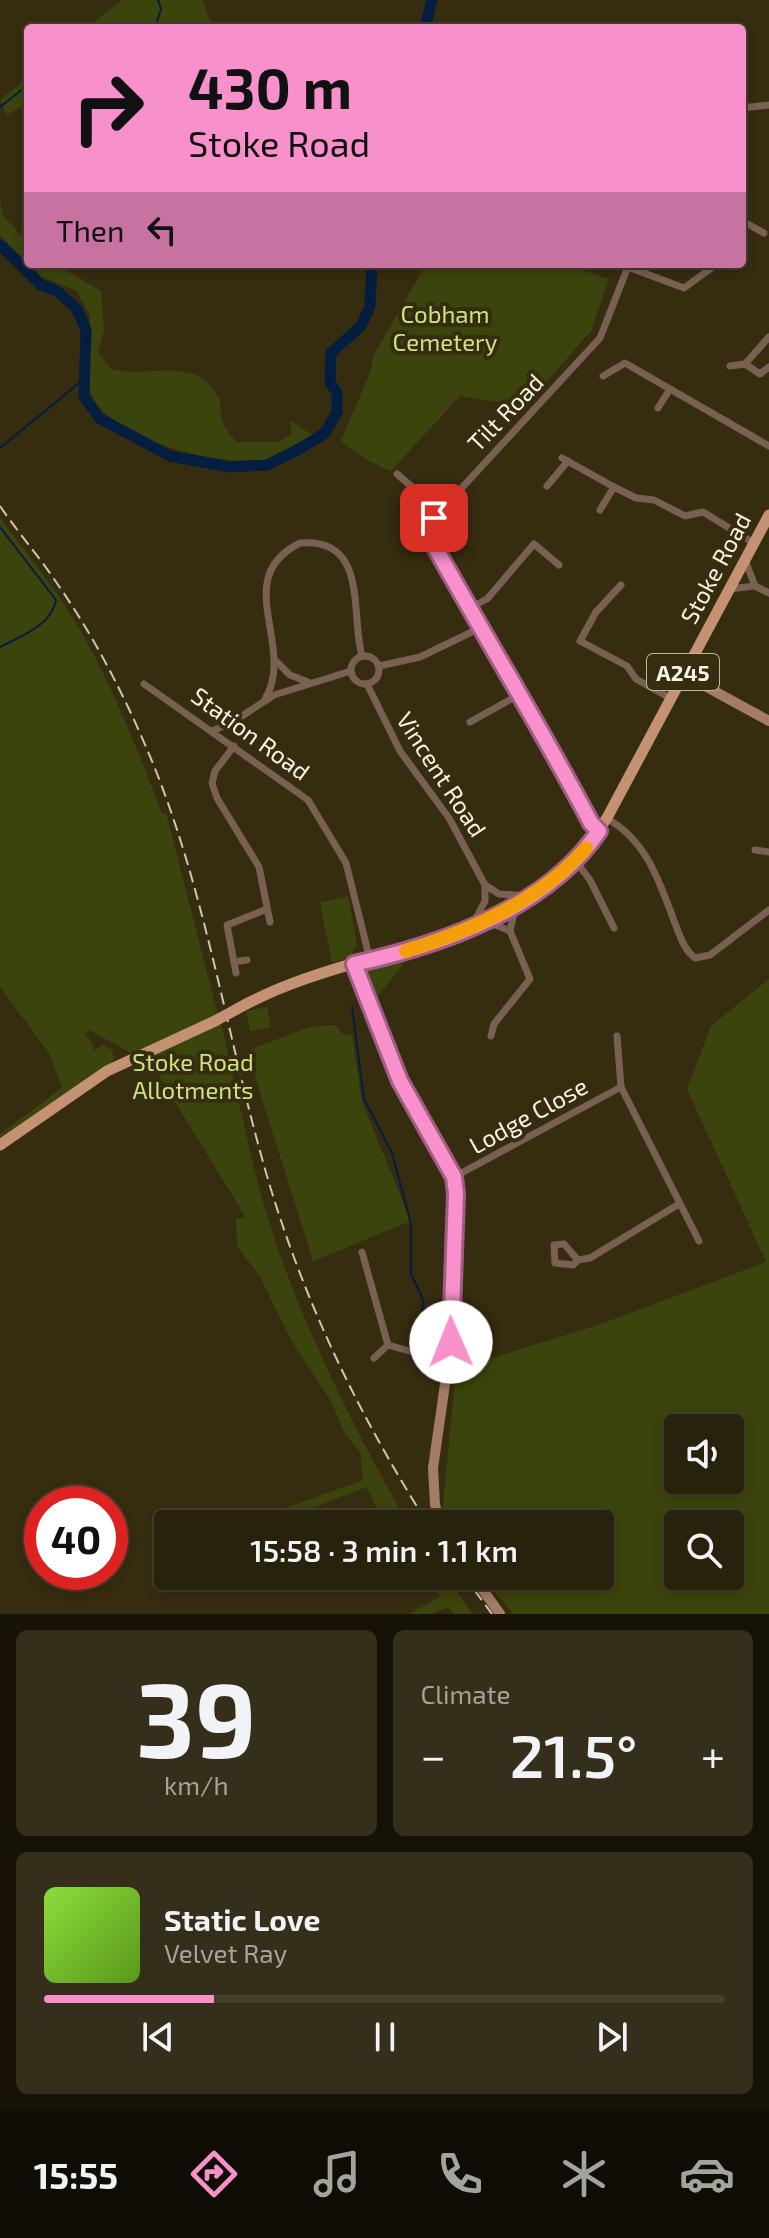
<!DOCTYPE html>
<html lang="en">
<head>
<meta charset="utf-8">
<style>
	:root { --surface:#28210c; --page:#342e1a; --text:#f1f3f6; --muted:#a5a39d; --line:#443e2d; --accent:#f890cb }
	body { margin:0; font-family:"Exo 2",sans-serif; background:var(--page); color:var(--text); height:100vh; display:flex; flex-direction:column; font-size:30px; white-space:nowrap }
	* { box-sizing:border-box; margin:0 }
	p { font-size:26px; color:var(--muted) }
	.icon { flex:none; width:44px; height:44px; fill:none; stroke:currentColor; stroke-width:2; stroke-linecap:round; stroke-linejoin:round }
	.map { position:relative; height:1614px; overflow:hidden }
	.sheet { display:flex; flex-direction:column; gap:16px; padding:16px; background:#161207; flex:1 }
	.sheet>* { flex:none }
	.top-card { position:absolute; left:24px; top:24px; width:722px; height:244px; border-radius:8px; box-shadow:0 4px 12px #0003,0 0 0 2px var(--line); background:#f890cb; color:#111; overflow:hidden }
	.tools { position:absolute; left:664px; top:1414px; display:grid; gap:16px }
	.tools a { display:grid; place-items:center; width:80px; height:80px; border-radius:8px; background:var(--surface); box-shadow:0 4px 12px #0003,0 0 0 2px var(--line); font-size:40px }
	.speed { position:absolute; left:24px; top:1486px; display:flex; gap:16px; font-size:40px; font-weight:700; text-align:center }
	.speed>* { display:grid; place-content:center; width:104px; height:104px; border-radius:50%; background:var(--surface); box-shadow:0 4px 12px #0003,0 0 0 2px var(--line); line-height:1 }
	.speed .limit { border:12px solid #d22; background:#fff; color:#111 }
	.pin { position:absolute; display:grid; place-items:center; width:68px; height:68px; color:#fff; margin:-34px; border-radius:16px; box-shadow:0 4px 12px #0006 }
	.me { position:absolute; width:88px; margin:-44px; rotate:359deg; stroke-linejoin:round; filter:drop-shadow(0 0 6px #0008) }
	.turn { display:flex; align-items:center; gap:28px; height:168px; padding:0 32px; font-size:36px }
	.turn .icon { width:104px; height:104px; stroke-width:2.5 }
	.turn b { display:block; font-size:56px; line-height:68px }
	.then { display:flex; align-items:center; height:76px; padding:0 32px; background:#0003; gap:16px; font-size:30px }
	.big { font-size:60px; font-weight:600; line-height:1.1 }
	.sheet .card { flex:1; display:flex; flex-direction:column; justify-content:center; gap:12px; min-width:0; padding:0 28px; border-radius:12px; background:var(--page) }
	.sheet .dial { align-items:center; gap:0 }
	.dial b { font-size:104px; line-height:1 }
	.song { display:flex; align-items:center; gap:24px }
	.cover { width:96px; height:96px; border-radius:12px; background:linear-gradient(135deg,hsl(90 70% 55%),hsl(90 70% 35%)) }
	.played { height:8px; border-radius:4px; background:linear-gradient(90deg,var(--accent) 25%,var(--line) 25%) }
	.keys { display:flex; justify-content:space-around; direction:ltr }
	.heat { display:flex; justify-content:space-between; align-items:center; font-size:44px; direction:ltr }
	.sheet .tiles { flex:1; display:grid; gap:16px; grid-template-columns:1fr 1fr }
	.card:last-child { grid-column:span 2 }
	.trip { position:absolute; left:154px; top:1510px; width:460px; height:80px; border-radius:8px; background:var(--surface); box-shadow:0 4px 12px #0003,0 0 0 2px var(--line); font-weight:600; line-height:80px; text-align:center }
	.tab-bar { display:flex; height:128px; justify-content:space-around; align-items:center; background:#100d05; color:var(--muted) }
	.tab-bar .icon { width:56px; height:56px }
	.tab-bar .active { color:var(--accent) }
	.tab-bar b { font-size:36px; color:var(--text) }
	.map>svg:first-child { display:block }
	.green { fill:#3b440c; fill-rule:evenodd }
	.lines { fill:none; stroke-linecap:round; stroke-linejoin:round }
	.stream { stroke:#031e3e; stroke-width:2 }
	.river { stroke:#031e3e; stroke-width:11 }
	.street { stroke:#796052; stroke-width:7 }
	.secondary { stroke:#a47c65; stroke-width:10 }
	.primary { stroke:#c59173; stroke-width:11 }
	.rail { stroke:#cdc6b3; stroke-width:2; stroke-dasharray:12 6; stroke-linecap:butt }
	.primary-bridge { stroke:#c59173; stroke-width:11 }
	.route-casing { stroke:#a15e84; stroke-width:20 }
	.route { stroke:#f890cb; stroke-width:14 }
	.slow { stroke:#f59e0b; stroke-width:14 }
	.labels { text-anchor:middle; dominant-baseline:central; stroke-width:8; stroke-linejoin:round; paint-order:stroke }
	.shield { fill:#362c10; stroke:#beb7a3; stroke-width:2 }
	.shield-label { font-size:22px; font-weight:bold; fill:#f9f3e2 }
	.park-label { font-size:24px; fill:#cee185; stroke:#362c10 }
	.street-label { font-size:24px; fill:#f9f3e2; stroke:#362c10 }
</style>
</head>
<body>
<div class="map">
<svg width="769" height="1614" viewBox="0 0 769 1614">
	<rect width="100%" height="100%" fill="#362c10"/>
	<g class="green">
		<path d="M 122,0 L 203,0 L 213,28 L 87,28 Z"/>
		<path d="M 28,77 L 28,103 L 7,115 L 0,100 Z"/>
		<path d="M 0,198 L 2,214 L 28,243 L 28,263 L 0,236 Z"/>
		<path d="M 29,264 L 55,264 L 101,291 L 104,330 L 98,352 L 111,369 C 148,379 194,354 218,396 C 222,403 220,413 222,421 C 225,428 231,435 236,442 L 279,442 L 291,434 L 291,421 L 313,435 C 299,444 280,458 264,460 C 216,466 108,440 89,390 L 90,316 L 77,291 L 42,277 Z"/>
		<path d="M 426,264 L 565,264 L 609,279 L 591,331 L 530,401 L 504,399 L 503,403 L 460,396 L 391,471 L 369,461 L 341,441 L 371,370 L 374,355 Z"/>
		<path d="M 0,518 C 25,551 51,583 73,618 C 108,675 138,749 162,814 L 166,813 L 218,1015 L 133,1054 L 89,1030 L 85,1035 L 92,1042 L 94,1051 L 103,1045 L 112,1050 L 114,1059 L 110,1065 L 0,1143 L 0,1134 L 62,1088 L 49,1053 L 0,987 Z"/>
		<path d="M 348,896 L 357,944 L 351,956 L 332,963 L 320,903 Z"/>
		<path d="M 401,958 L 403,965 L 371,1004 L 363,970 Z"/>
		<path d="M 769,979 L 769,1614 L 513,1614 L 482,1576 L 600,1576 L 600,1524 L 448,1524 L 442,1515 L 456,1369 L 598,1325 L 766,1262 L 687,1089 L 711,1026 ZM 678,1428 L 730,1428 L 730,1480 L 678,1480 ZM 678,1524 L 730,1524 L 730,1576 L 678,1576 Z"/>
		<path d="M 267,1007 L 271,1027 L 250,1031 L 246,1011 Z"/>
		<path d="M 221,1024 C 238,1092 250,1164 272,1231 C 306,1334 355,1430 408,1524 L 383,1524 L 367,1487 L 305,1511 L 276,1517 L 277,1511 L 363,1480 L 360,1452 L 345,1434 L 331,1401 L 292,1342 L 260,1277 L 237,1246 L 236,1218 L 246,1218 L 147,1056 Z"/>
		<path d="M 335,1025 L 343,1034 L 352,1035 L 362,1102 L 411,1221 L 313,1261 L 247,1051 L 309,1027 Z"/>
		<path d="M 420,1576 L 445,1576 L 473,1614 L 455,1614 L 447,1607 L 433,1614 L 409,1614 L 441,1596 Z"/>
	</g>
	<g class="lines">
		<g class="stream">
			<path d="M 155,28 L 161,9 L 158,0"/>
			<path d="M 0,107 L 28,85"/>
			<path d="M 0,448 L 85,378"/>
			<path d="M 0,527 L 56,600 C 51,626 21,636 0,647"/>
			<path d="M 352,1007 L 364,1099 L 392,1153 L 411,1224 L 411,1273 L 423,1300 L 422,1311"/>
		</g>
		<g class="river">
			<path d="M 425,28 L 432,0"/>
			<path d="M 0,245 L 41,285 L 57,291 L 77,309 L 86,330 L 84,396 L 99,418 L 170,456 L 229,467 L 267,465 L 301,448 L 325,433 L 337,412 L 337,393 L 330,382 L 331,353 L 361,326 L 370,306 L 372,264"/>
		</g>
		<g class="street">
			<path d="M 742,108 L 769,105"/>
			<path d="M 742,221 L 764,233"/>
			<path d="M 628,267 L 684,288 L 717,264"/>
			<path d="M 769,337 L 745,364 L 760,374 L 769,367"/>
			<path d="M 730,366 L 745,364"/>
			<path d="M 603,376 L 625,363 L 769,446"/>
			<path d="M 658,408 L 670,389"/>
			<path d="M 562,458 L 614,487 L 636,498 L 654,500 L 685,516 L 703,512 L 754,543"/>
			<path d="M 397,474 L 412,487 L 434,518"/>
			<path d="M 547,486 L 568,461"/>
			<path d="M 600,510 L 614,487"/>
			<path d="M 745,560 L 755,586"/>
			<path d="M 621,585 L 596,612 L 580,641 L 627,666 L 636,679 L 670,698"/>
			<path d="M 729,589 L 755,586 L 769,593"/>
			<path d="M 470,608 L 487,599 L 534,544 L 559,565"/>
			<circle cx="365" cy="670" r="14"/>
			<path d="M 277,662 L 290,675 L 308,682"/>
			<path d="M 379,666 L 420,657 L 480,628"/>
			<path d="M 144,684 L 308,800 L 346,863 L 370,960"/>
			<path d="M 367,684 L 400,751 L 449,818 L 485,885 L 485,901 L 474,922"/>
			<path d="M 265,699 C 297,647 229,578 300,543 C 369,537 350,613 362,656"/>
			<path d="M 470,722 L 522,693"/>
			<path d="M 212,731 L 233,722 L 274,695 L 351,671"/>
			<path d="M 234,746 L 215,771 L 212,783 L 217,798 L 259,867 L 270,922"/>
			<path d="M 606,818 C 648,841 660,884 676,926 C 681,938 684,950 695,958 L 710,955 L 769,910"/>
			<path d="M 599,831 L 591,823 L 522,693 L 480,628 L 428,530 L 434,518 L 600,338 L 629,264"/>
			<path d="M 755,850 L 769,852"/>
			<path d="M 575,860 L 590,880 L 614,928"/>
			<path d="M 485,885 L 499,894 L 528,896"/>
			<path d="M 486,921 L 510,931"/>
			<path d="M 234,962 L 247,960"/>
			<path d="M 236,973 L 227,925 L 267,909"/>
			<path d="M 491,1036 L 494,1024 L 530,979 L 510,931 L 516,904"/>
			<path d="M 617,1036 L 621,1087 L 699,1241"/>
			<path d="M 454,1177 L 621,1087"/>
			<path d="M 362,1252 L 388,1345 L 448,1362"/>
			<path d="M 578,1260 L 573,1265 L 555,1263 L 554,1245 L 564,1244 L 578,1260 L 590,1258 L 679,1204"/>
			<path d="M 374,1358 L 388,1345"/>
		</g>
		<g class="secondary">
			<path d="M 683,674 L 769,721"/>
			<path d="M 354,964 L 400,1081 L 450,1167 L 456,1189 L 451,1342 L 433,1468 L 435,1505 L 441,1524"/>
			<path d="M 473,1576 L 500,1614"/>
		</g>
		<g class="primary">
			<path d="M 237,1009 C 361,939 526,954 608,816 L 769,515"/>
			<path d="M 0,1145 L 107,1071 L 215,1021"/>
		</g>
		<g class="rail">
			<path d="M 0,506 C 17,531 37,554 54,579 C 95,637 127,700 154,766 C 205,893 226,1030 263,1162 C 299,1291 356,1411 428,1524"/>
			<path d="M 464,1576 L 492,1614"/>
		</g>
		<path class="primary-bridge" d="M 215,1021 L 237,1009"/>
	</g>
	<g class="lines">
		<g class="route-casing">
			<path id="route" d="M 434,518 L 428,527 L 430,538 C 483,634 540,726 591,823 L 599,831 C 547,908 441,945 354,964 L 400,1081 L 454,1177 L 456,1194 L 451,1342"/>
		</g>
		<use href="#route" class="route"/>
		<path class="slow" d="M 406,951 C 471,931 541,900 586,848"/>
	</g>
	<g class="labels">
		<rect class="shield" x="647" y="654" width="72" height="36" rx="6"/>
		<g class="shield-label">
			<text x="683" y="672">A245</text>
		</g>
		<g class="park-label">
			<text x="445" y="313">Cobham<tspan x="445" dy="28">Cemetery</tspan></text>
			<text x="193" y="1061">Stoke Road<tspan x="193" dy="28">Allotments</tspan></text>
		</g>
		<g class="street-label">
			<text transform="translate(505 412) rotate(-46)">Tilt Road</text>
			<text transform="translate(715 568) rotate(-62)">Stoke Road</text>
			<text transform="translate(251 733) rotate(36)">Station Road</text>
			<text transform="translate(442 774) rotate(57)">Vincent Road</text>
			<text transform="translate(528 1115) rotate(-29)">Lodge Close</text>
		</g>
	</g>
</svg>
<div class="tools">
<a><svg class="icon" aria-label="sound" viewBox="0 0 24 24"><path d="M4 9h4l5-4v14l-5-4H4zM17 9q2 3 0 6"/></svg></a>
<a><svg class="icon" aria-label="search" viewBox="0 0 24 24"><circle cx="10" cy="10" r="6"/><path d="M15 15l6 6"/></svg></a>
</div>
<div class="speed"><div class="limit">40</div></div>
<div class="pin" style="left:434px;top:518px;background:#d93025"><svg class="icon" aria-label="arrive" viewBox="0 0 24 24"><path d="M6 21V4h12l-3 4 3 4H6"/></svg></div>
<svg class="me" style="left:451px;top:1342px" viewBox="-20 -20 40 40"><circle r="19" fill="#fff"/><path d="M0-13L10 11 0 6-10 11z" fill="#f890cb"/></svg>
<div class="trip">15:58 · 3 min · 1.1 km</div>
<div class="top-card">
<div class="turn"><svg class="icon" aria-label="right" viewBox="0 0 24 24"><path d="M7 20v-9h11M14 6l5 5-5 5"/></svg><div><b>430 m</b>Stoke Road</div></div>
<div class="then">Then<svg class="icon" aria-label="left" viewBox="0 0 24 24"><path d="M17 20v-9H6M10 6l-5 5 5 5"/></svg></div>
</div>
</div>
<section class="sheet">
<div class="tiles">
<div class="card dial"><b>39</b><p>km/h</p></div>
<div class="card"><p>Climate</p>
<div class="heat"><a>−</a><b class="big">21.5°</b><a>+</a></div>
</div>
<div class="card">
<div class="song"><i class="cover"></i><div><b>Static Love</b><p>Velvet Ray</p></div></div>
<div class="played"></div>
<div class="keys"><svg class="icon" aria-label="previous" viewBox="0 0 24 24"><path d="M18 5L8 12l10 7zM5 5v14"/></svg><svg class="icon" aria-label="pause" viewBox="0 0 24 24"><path d="M8 5v14M16 5v14"/></svg><svg class="icon" aria-label="next" viewBox="0 0 24 24"><path d="M6 5l10 7-10 7zM19 5v14"/></svg></div>
</div>
</div>
</section>
<nav class="tab-bar">
<b>15:55</b>
<svg class="icon active" aria-label="directions" viewBox="0 0 24 24"><path d="M12 3l9 9-9 9-9-9zM9 14v-3h6M13 9l2 2-2 2"/></svg>
<svg class="icon" aria-label="music" viewBox="0 0 24 24"><path d="M9 18V5l10-2v13"/><circle cx="6" cy="18" r="3"/><circle cx="16" cy="16" r="3"/></svg>
<svg class="icon" aria-label="phone" viewBox="0 0 24 24"><path d="M5 4h4l2 5-3 2q2 4 5 5l2-3 5 2v4C11 20 4 13 5 4z"/></svg>
<svg class="icon" aria-label="climate" viewBox="0 0 24 24"><path d="M12 3v18M4 7l16 10M4 17L20 7"/></svg>
<svg class="icon" aria-label="car" viewBox="0 0 24 24"><path d="M5 17H2v-5l4-1 3-4h7l3 4 3 1v5h-3M9 17h6M6 11h13"/><circle cx="7" cy="17" r="2"/><circle cx="17" cy="17" r="2"/></svg>
</nav>
</body>
</html>
